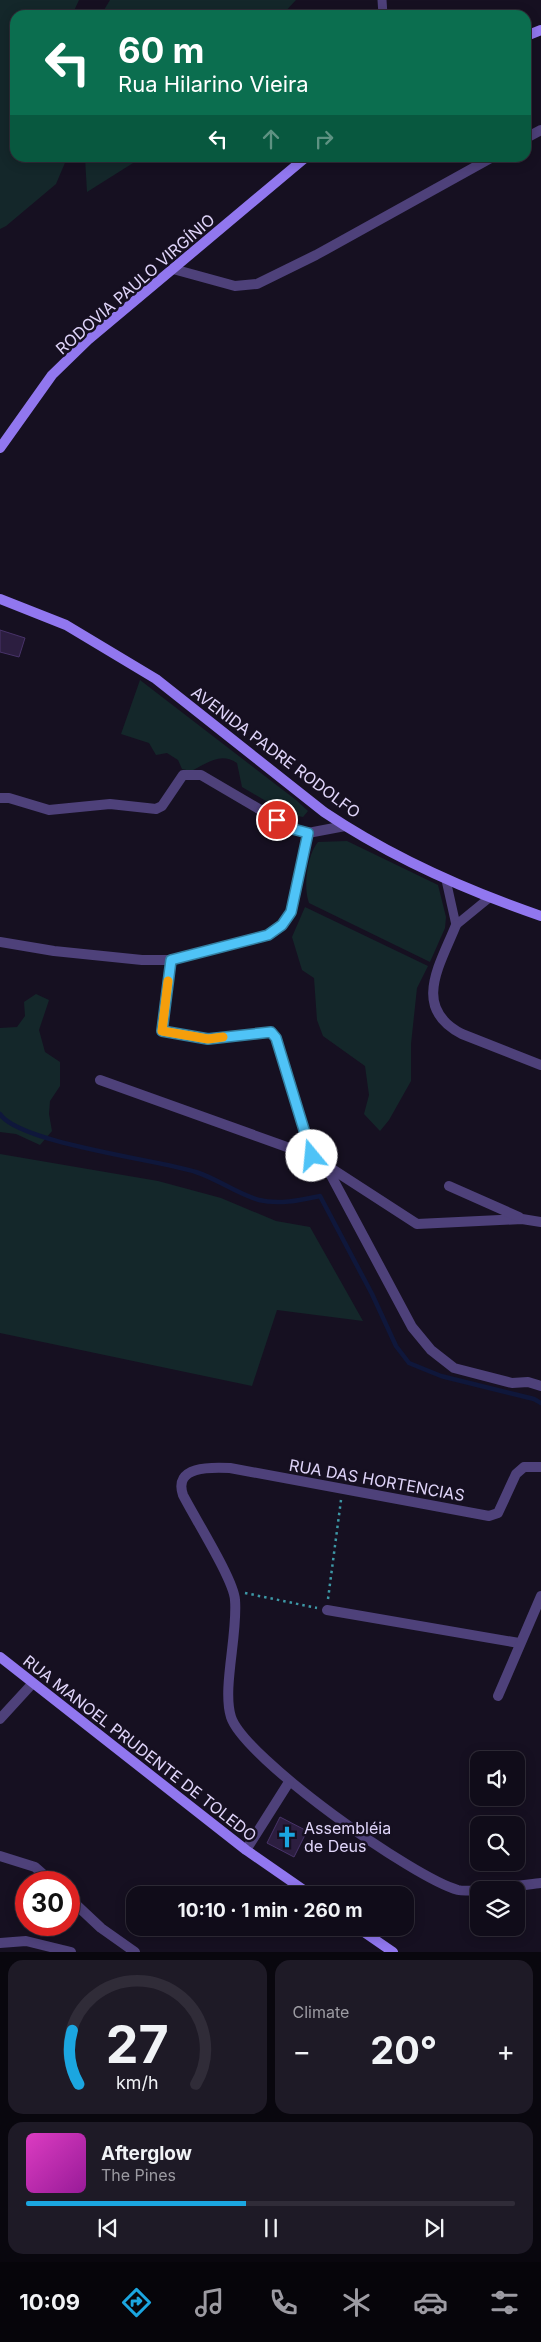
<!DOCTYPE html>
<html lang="en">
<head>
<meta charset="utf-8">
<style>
	:root { --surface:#100c19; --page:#1e1a26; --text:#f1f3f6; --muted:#9c9ba2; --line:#302c38; --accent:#1ba6e0 }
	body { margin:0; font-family:Inter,sans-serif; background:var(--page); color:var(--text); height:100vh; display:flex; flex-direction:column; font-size:19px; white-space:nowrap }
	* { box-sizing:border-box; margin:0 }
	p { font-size:16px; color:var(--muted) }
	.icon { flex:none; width:28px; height:28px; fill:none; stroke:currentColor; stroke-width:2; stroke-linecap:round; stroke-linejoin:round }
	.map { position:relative; height:1952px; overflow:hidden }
	.side { display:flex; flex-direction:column; gap:8px; padding:8px; background:#09070e; flex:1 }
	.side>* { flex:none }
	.guide { position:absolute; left:10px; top:10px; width:521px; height:152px; border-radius:15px; box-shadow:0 2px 12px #0003,0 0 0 1px var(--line); background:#0b6e4f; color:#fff; overflow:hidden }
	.fabs { position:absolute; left:470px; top:1751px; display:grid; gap:10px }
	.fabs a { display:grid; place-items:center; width:55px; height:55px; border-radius:10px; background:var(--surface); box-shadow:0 2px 12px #0003,0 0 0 1px var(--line); font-size:25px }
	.speed { position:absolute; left:15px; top:1871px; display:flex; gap:10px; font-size:25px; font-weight:700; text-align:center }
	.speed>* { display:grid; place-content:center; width:65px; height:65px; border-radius:50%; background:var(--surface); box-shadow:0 2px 12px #0003,0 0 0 1px var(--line); line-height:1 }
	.speed .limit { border:8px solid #d22; background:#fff; color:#111 }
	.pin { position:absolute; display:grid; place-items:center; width:42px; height:42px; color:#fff; margin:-21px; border:2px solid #fff; border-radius:50%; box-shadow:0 1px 5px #0007 }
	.me { position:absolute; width:55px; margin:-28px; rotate:343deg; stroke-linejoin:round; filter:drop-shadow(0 0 4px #0008) }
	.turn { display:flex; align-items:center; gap:18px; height:105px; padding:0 25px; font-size:22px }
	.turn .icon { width:65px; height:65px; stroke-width:2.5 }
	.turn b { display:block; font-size:35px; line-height:42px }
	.lanes { display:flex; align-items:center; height:48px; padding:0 25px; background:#0003; justify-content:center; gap:25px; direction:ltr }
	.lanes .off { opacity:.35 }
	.big { font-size:38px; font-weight:700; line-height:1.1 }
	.side .widget { flex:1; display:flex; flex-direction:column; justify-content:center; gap:8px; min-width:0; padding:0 18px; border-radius:15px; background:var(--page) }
	.side .dial { align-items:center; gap:0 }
	.dial svg { height:130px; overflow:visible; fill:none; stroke:var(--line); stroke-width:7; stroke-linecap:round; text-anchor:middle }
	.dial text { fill:var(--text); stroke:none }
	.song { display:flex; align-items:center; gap:15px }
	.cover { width:60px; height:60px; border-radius:8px; background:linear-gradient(135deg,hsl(310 70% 55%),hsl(300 70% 35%)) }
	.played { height:5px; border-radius:2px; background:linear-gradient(90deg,var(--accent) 45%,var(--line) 45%) }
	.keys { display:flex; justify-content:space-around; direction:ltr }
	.heat { display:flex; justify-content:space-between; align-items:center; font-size:28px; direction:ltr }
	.side .tiles { flex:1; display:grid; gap:8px; grid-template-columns:1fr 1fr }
	.widget:last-child { grid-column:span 2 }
	.trip { position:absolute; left:126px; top:1886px; width:288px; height:50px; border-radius:15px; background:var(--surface); box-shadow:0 2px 12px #0003,0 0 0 1px var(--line); font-weight:700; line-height:50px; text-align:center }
	.tab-bar { display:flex; height:80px; justify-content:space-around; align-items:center; background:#06050a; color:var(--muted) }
	.tab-bar .icon { width:35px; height:35px }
	.tab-bar .on { color:var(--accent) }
	.tab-bar b { font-size:22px; color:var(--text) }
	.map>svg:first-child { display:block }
	.green { fill:#14272a }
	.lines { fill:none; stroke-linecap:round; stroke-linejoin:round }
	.stream { stroke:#0f173b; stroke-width:4.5 }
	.building { fill:#2c1e40; stroke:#483369 }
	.path { stroke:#3d98a6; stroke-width:2.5; stroke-dasharray:2.5 4; stroke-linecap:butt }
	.lane { stroke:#4e417a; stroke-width:9 }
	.street { stroke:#4e417a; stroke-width:10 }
	.secondary { stroke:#9177ef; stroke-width:10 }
	.route-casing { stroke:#337fa1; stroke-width:12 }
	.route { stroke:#4fc3f7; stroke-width:9 }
	.slow { stroke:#f59e0b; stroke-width:9 }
	.labels { text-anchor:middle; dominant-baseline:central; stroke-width:5; stroke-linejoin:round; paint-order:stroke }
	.street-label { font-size:16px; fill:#e0d5fa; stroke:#161021 }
	.poi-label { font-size:16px; fill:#e0d5fa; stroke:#161021; text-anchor:start }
</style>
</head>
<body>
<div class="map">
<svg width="541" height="1952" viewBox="0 0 541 1952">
	<rect width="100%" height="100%" fill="#161021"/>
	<g class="green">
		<path d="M 0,0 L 79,0 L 72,15 L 15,15 L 15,158 L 67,158 L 56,184 L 6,226 L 0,229 Z"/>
		<path d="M 110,0 L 296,0 L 282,15 L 101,15 Z"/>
		<path d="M 85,158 L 141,158 L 87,192 Z"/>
		<path d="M 140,680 L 296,800 L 308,811 L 303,817 L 288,814 L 242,787 L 237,763 C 220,752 208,763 191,771 L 182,769 L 178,760 L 167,753 L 156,755 L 149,743 L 121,734 Z"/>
		<path d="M 347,841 L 438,885 L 446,917 L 445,928 L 430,962 L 309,903 C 303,887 307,855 318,842 Z"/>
		<path d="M 305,907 L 428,966 L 417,988 L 411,1044 L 411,1081 L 389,1120 L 380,1131 L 364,1114 L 369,1095 L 365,1066 L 323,1036 L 317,1020 L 314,978 L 302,970 L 292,937 Z"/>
		<path d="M 36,994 L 49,1000 L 39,1030 L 45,1052 L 60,1062 L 60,1086 L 50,1101 L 49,1114 L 52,1131 L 40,1145 L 16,1134 L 0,1132 L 0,1028 L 17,1027 L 25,1016 L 24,1002 Z"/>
		<path d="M 0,1154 L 158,1181 L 221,1198 L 276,1221 L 310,1227 L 363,1321 L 277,1310 L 252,1386 L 0,1333 Z"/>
	</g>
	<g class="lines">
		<path class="stream" d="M 0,1114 C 19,1143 159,1160 196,1172 C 218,1179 237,1194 259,1200 C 279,1205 301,1200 320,1196 L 372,1294 L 396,1346 L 409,1363 L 441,1376 L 534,1399 L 541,1403"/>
	</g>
	<g class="building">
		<path d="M 0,630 L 25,638 L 19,657 L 0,652 Z"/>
		<path d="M 280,1817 L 307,1831 L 294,1857 L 267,1843 Z"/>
	</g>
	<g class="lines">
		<g class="path">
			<path d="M 245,1593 L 317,1608"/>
			<path d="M 328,1599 L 341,1500"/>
		</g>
		<g class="lane">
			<path d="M 382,0 L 383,15"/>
			<path d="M 446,880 L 456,925 L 489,898"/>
		</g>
		<g class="street">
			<path d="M 526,138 L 541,130"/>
			<path d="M 173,269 L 235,286 L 257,284 L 316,255 L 491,158"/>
			<path d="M 0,798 L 9,798 L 49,810 L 110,804 L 156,809 L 162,806 L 183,775 L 201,775 L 293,829 L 308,833 L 345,826"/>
			<path d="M 456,925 C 440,965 411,1008 462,1034 L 541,1065"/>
			<path d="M 0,942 L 54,951 L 142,960 L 171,960 L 268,935 L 282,925 L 291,912 L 308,833"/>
			<path d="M 171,960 L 162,1031 L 208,1039 L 271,1032 L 276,1038 L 312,1156 L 417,1224 L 522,1219 L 541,1222"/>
			<path d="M 100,1080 L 312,1156"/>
			<path d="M 326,1166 L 412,1327 L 431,1350 L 454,1368 L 512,1383 L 528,1382 L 541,1386"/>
			<path d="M 449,1186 L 519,1217"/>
			<path d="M 541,1467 L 524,1467 L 516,1474 L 498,1513 L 489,1516 L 230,1468 C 211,1467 173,1466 183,1495 C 194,1517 234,1580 235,1600 C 238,1634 222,1689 231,1717 C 244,1758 415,1879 458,1890 C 471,1893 524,1885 541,1883"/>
			<path d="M 327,1610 L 519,1643"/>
			<path d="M 498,1696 L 541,1596"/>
			<path d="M 0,1719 L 32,1684"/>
			<path d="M 246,1850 L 289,1782"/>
			<path d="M 0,1856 L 35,1867 L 52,1882"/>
			<path d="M 69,1898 L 101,1928 L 135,1952"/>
			<path d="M 0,1943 L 26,1941 L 71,1952"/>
		</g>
		<g class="secondary">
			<path d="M 526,36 L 541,30"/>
			<path d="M 0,448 L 52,375 L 88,340 L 305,158"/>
			<path d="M 0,599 L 66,625 L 156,679 L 324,812 C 391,857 465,890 541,916"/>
			<path d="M 0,1657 L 246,1850 L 311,1895"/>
			<path d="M 358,1928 L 393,1952"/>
		</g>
	</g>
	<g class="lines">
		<g class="route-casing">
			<path id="route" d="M 277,820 L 293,829 L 308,833 L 291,912 L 282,925 L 268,935 L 171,960 L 162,1031 L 208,1039 L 271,1032 L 276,1038 L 312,1156"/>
		</g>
		<use href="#route" class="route"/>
		<path class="slow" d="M 168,981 L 162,1031 L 208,1039 L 223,1037"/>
	</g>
	<defs>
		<g id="church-bare" transform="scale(1.725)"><path d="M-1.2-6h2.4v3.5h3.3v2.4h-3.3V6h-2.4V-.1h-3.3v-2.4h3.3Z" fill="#1ba6e0" stroke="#161021" stroke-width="2.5" paint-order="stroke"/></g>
	</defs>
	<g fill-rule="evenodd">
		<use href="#church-bare" x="287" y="1837"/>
	</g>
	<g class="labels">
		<g class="street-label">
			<text transform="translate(135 284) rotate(-41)">RODOVIA PAULO VIRGÍNIO</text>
			<text transform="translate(276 752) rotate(37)">AVENIDA PADRE RODOLFO</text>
			<text transform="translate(377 1480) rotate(10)">RUA DAS HORTENCIAS</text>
			<text transform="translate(140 1748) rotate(38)">RUA MANOEL PRUDENTE DE TOLEDO</text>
		</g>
		<g class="poi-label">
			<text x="304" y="1828">Assembléia<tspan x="304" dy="18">de Deus</tspan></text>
		</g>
	</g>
</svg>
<div class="fabs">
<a><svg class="icon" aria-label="sound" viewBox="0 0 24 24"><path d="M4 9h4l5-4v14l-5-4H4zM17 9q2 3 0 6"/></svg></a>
<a><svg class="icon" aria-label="search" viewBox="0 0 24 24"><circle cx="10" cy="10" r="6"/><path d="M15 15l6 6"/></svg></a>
<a><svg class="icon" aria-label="layers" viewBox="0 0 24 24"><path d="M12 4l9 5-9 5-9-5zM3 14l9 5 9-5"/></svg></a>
</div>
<div class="speed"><div class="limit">30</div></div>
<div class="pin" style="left:277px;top:820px;background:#d93025"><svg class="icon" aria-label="arrive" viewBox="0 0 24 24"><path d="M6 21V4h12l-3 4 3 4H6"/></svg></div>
<svg class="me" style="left:312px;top:1156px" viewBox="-20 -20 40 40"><circle r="19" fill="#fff"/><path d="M0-13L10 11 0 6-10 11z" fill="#4fc3f7"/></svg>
<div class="trip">10:10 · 1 min · 260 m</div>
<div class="guide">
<div class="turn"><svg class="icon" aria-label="left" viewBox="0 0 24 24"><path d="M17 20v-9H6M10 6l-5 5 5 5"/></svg><div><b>60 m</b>Rua Hilarino Vieira</div></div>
<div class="lanes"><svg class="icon" aria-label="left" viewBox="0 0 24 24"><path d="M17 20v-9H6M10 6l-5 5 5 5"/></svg><svg class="icon off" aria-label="ahead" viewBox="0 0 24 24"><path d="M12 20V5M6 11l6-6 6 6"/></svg><svg class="icon off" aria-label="right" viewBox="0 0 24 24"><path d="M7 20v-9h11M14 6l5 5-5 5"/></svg></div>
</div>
</div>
<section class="side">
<div class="tiles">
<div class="widget dial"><svg viewBox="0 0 100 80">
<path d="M14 69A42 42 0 1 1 86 69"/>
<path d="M14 69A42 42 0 0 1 10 36" stroke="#1ba6e0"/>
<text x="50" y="56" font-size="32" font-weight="700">27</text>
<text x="50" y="72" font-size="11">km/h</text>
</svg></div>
<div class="widget"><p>Climate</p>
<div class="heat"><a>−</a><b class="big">20°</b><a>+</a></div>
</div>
<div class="widget">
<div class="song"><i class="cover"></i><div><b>Afterglow</b><p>The Pines</p></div></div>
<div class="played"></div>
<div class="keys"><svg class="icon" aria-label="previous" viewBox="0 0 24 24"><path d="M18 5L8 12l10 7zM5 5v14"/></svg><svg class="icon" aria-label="pause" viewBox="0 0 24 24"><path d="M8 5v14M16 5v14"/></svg><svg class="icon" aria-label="next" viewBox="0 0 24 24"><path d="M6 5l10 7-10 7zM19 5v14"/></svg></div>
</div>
</div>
</section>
<nav class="tab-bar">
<b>10:09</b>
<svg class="icon on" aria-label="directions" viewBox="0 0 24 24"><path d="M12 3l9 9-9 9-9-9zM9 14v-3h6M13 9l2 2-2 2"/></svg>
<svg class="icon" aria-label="music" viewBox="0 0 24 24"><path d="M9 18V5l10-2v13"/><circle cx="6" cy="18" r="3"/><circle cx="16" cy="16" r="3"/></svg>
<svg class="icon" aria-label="phone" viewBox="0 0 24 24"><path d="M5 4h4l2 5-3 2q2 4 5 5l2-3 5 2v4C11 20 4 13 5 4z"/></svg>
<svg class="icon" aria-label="climate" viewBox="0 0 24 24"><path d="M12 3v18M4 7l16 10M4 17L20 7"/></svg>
<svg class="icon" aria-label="car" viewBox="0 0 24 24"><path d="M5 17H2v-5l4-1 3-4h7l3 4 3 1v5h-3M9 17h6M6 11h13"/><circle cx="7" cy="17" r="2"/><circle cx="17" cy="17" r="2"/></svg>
<svg class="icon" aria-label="filters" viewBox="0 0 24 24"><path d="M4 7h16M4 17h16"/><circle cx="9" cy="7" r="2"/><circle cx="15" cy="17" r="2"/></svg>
</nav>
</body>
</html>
